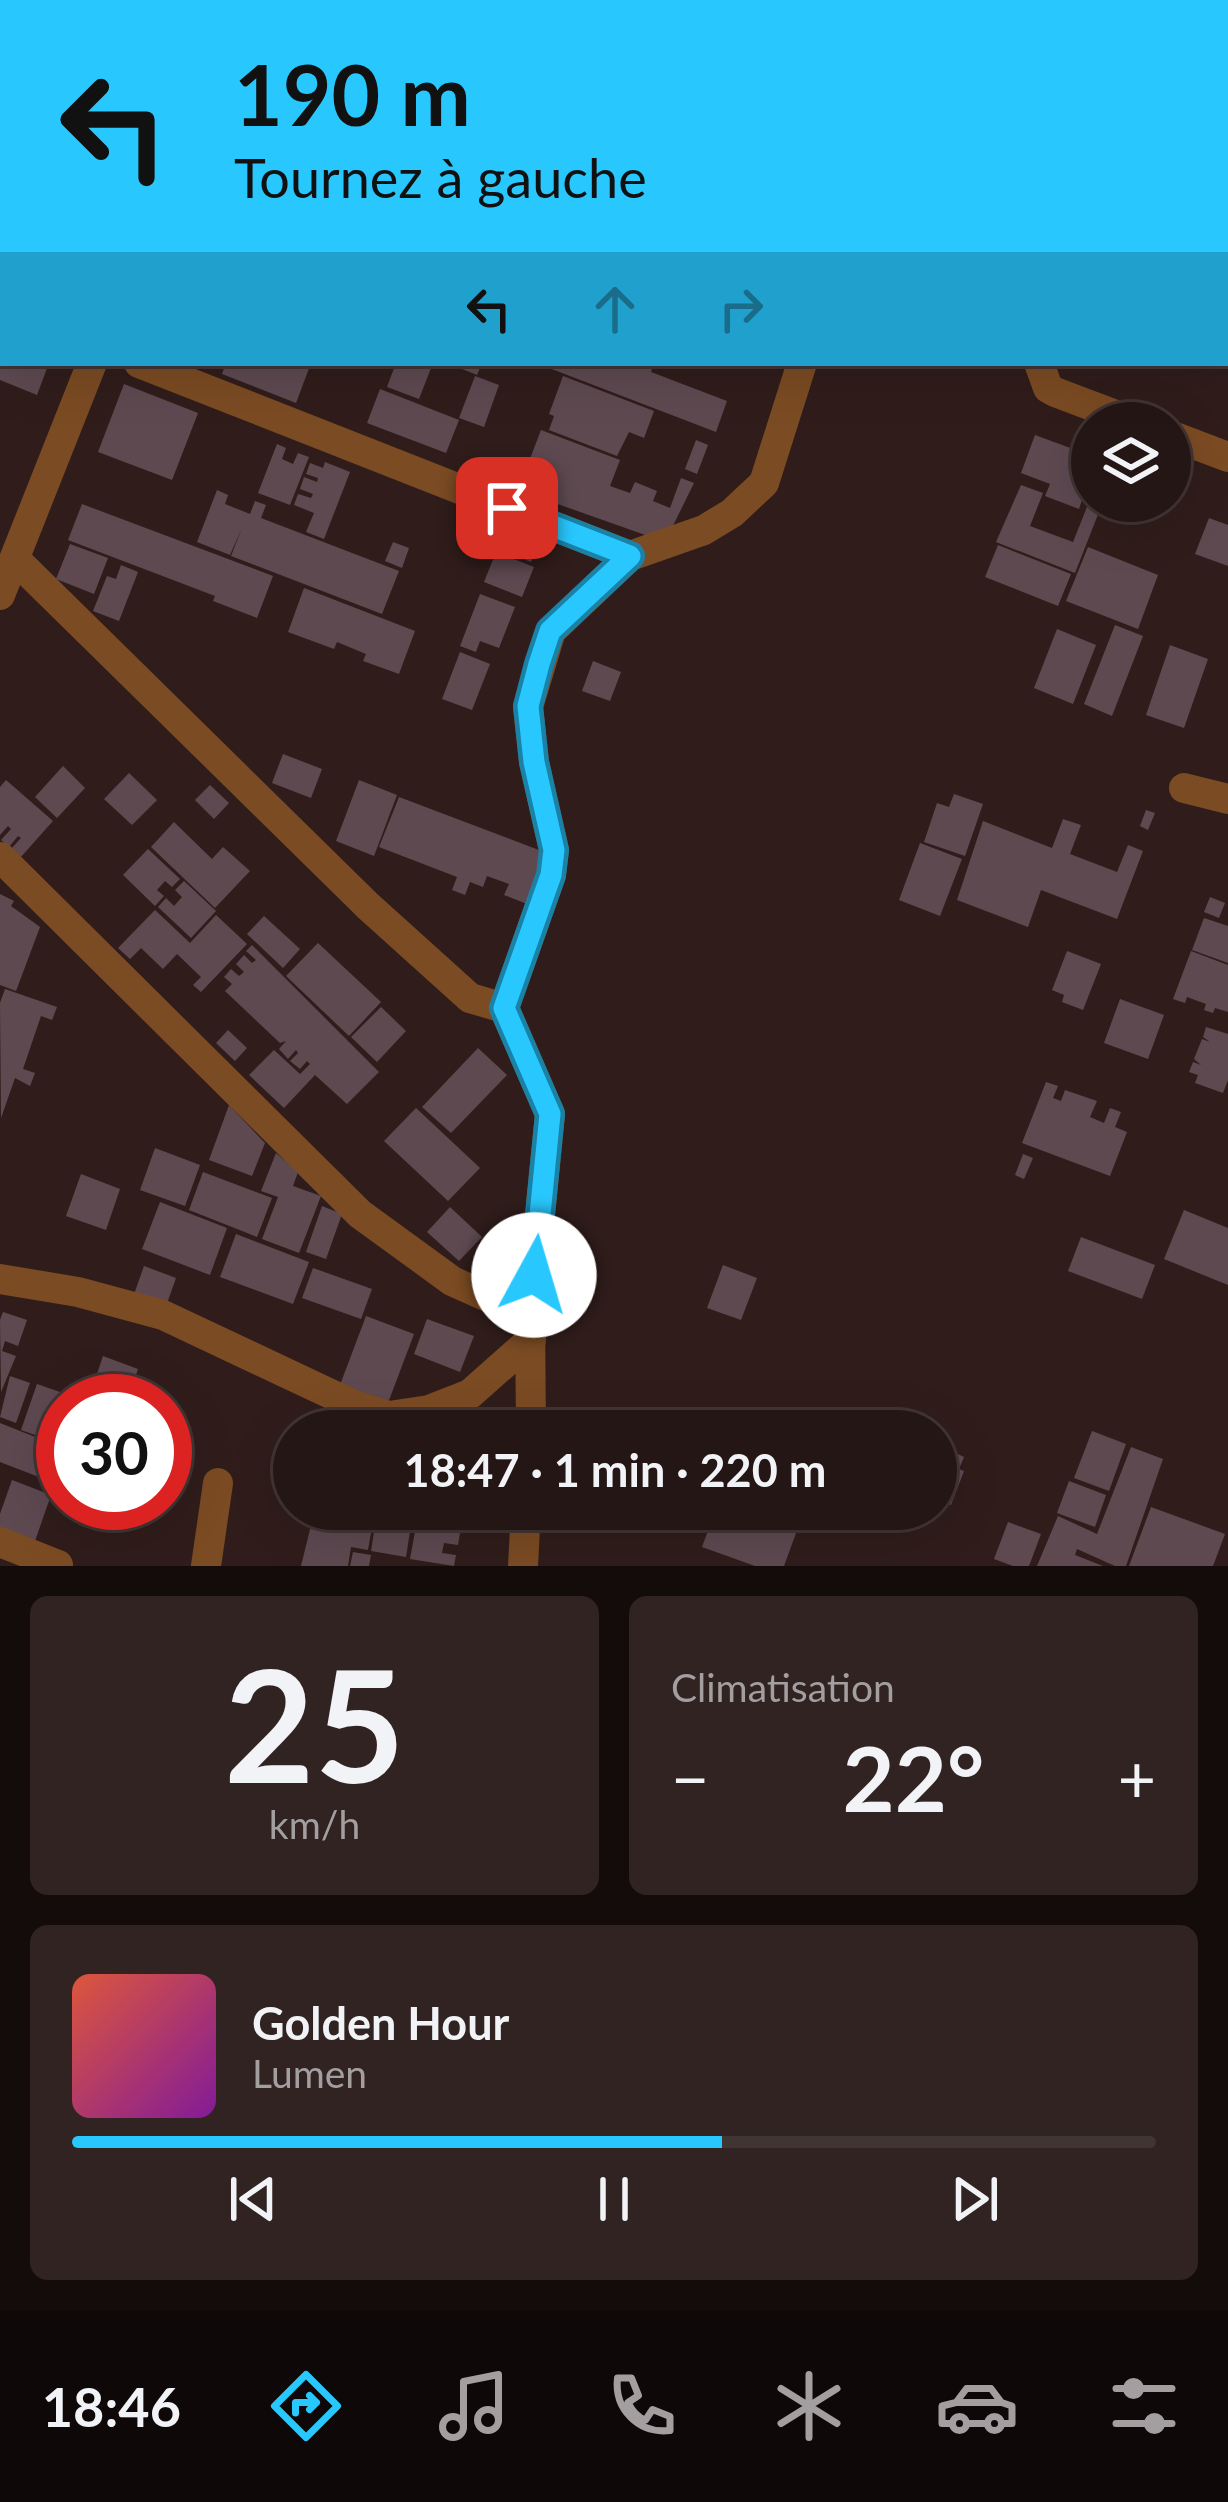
<!DOCTYPE html>
<html lang="fr">
<head>
<meta charset="utf-8">
<style>
	:root { --surface:#241614; --page:#302322; --text:#f1f3f6; --muted:#a39fa0; --line:#413534; --accent:#28c8ff }
	body { margin:0; font-family:Lato,sans-serif; background:var(--page); color:var(--text); height:100vh; display:flex; flex-direction:column; font-size:45px; white-space:nowrap }
	* { box-sizing:border-box; margin:0 }
	p { font-size:39px; color:var(--muted) }
	.icon { flex:none; width:66px; height:66px; fill:none; stroke:currentColor; stroke-width:2; stroke-linecap:round; stroke-linejoin:round }
	.map { position:relative; height:1566px; overflow:hidden }
	.panel { display:flex; flex-direction:column; gap:30px; padding:30px; background:#140c0b; flex:1 }
	.panel>* { flex:none }
	.hud { position:absolute; left:0px; top:0px; width:1230px; height:366px; box-shadow:0 12px 48px #0002,0 0 0 3px var(--line); background:#28c8ff; color:#111; overflow:hidden }
	.controls { position:absolute; left:1071px; top:402px; display:grid; gap:24px }
	.controls a { display:grid; place-items:center; width:120px; height:120px; border-radius:50%; background:var(--surface); box-shadow:0 12px 48px #0002,0 0 0 3px var(--line); font-size:60px }
	.speed { position:absolute; left:36px; top:1374px; display:flex; gap:24px; font-size:60px; font-weight:700; text-align:center }
	.speed>* { display:grid; place-content:center; width:156px; height:156px; border-radius:50%; background:var(--surface); box-shadow:0 12px 48px #0002,0 0 0 3px var(--line); line-height:1 }
	.speed .limit { border:18px solid #d22; background:#fff; color:#111 }
	.pin { position:absolute; display:grid; place-items:center; width:102px; height:102px; color:#fff; margin:-51px; border-radius:24px; box-shadow:0 6px 18px #0006 }
	.me { position:absolute; width:132px; margin:-66px; rotate:6deg; stroke-linejoin:round; filter:drop-shadow(0 0 9px #0008) }
	.turn { display:flex; align-items:center; gap:42px; height:252px; padding:0 36px; font-size:54px }
	.turn .icon { width:156px; height:156px; stroke-width:2.5 }
	.turn b { display:block; font-size:84px; line-height:102px }
	.lanes { display:flex; align-items:center; height:114px; padding:0 36px; background:#0003; justify-content:center; gap:60px; direction:ltr }
	.lanes .off { opacity:.35 }
	.big { font-size:90px; font-weight:700; line-height:1.1 }
	.panel .tile { flex:1; display:flex; flex-direction:column; justify-content:center; gap:18px; min-width:0; padding:0 42px; border-radius:18px; background:var(--page) }
	.panel .dial { align-items:center; gap:0 }
	.dial b { font-size:156px; line-height:1 }
	.song { display:flex; align-items:center; gap:36px }
	.cover { width:144px; height:144px; border-radius:18px; background:linear-gradient(135deg,hsl(10 70% 55%),hsl(290 70% 35%)) }
	.played { height:12px; border-radius:6px; background:linear-gradient(90deg,var(--accent) 60%,var(--line) 60%) }
	.keys { display:flex; justify-content:space-around; direction:ltr }
	.heat { display:flex; justify-content:space-between; align-items:center; font-size:66px; direction:ltr }
	.panel .tiles { flex:1; display:grid; gap:30px; grid-template-columns:1fr 1fr }
	.tile:last-child { grid-column:span 2 }
	.trip { position:absolute; left:273px; top:1410px; width:684px; height:120px; border-radius:60px; background:var(--surface); box-shadow:0 12px 48px #0002,0 0 0 3px var(--line); font-weight:700; line-height:120px; text-align:center }
	.tabs { display:flex; height:192px; justify-content:space-around; align-items:center; background:#0e0908; color:var(--muted) }
	.tabs .icon { width:84px; height:84px }
	.tabs .on { color:var(--accent) }
	.tabs b { font-size:54px; color:var(--text) }
	.map>svg:first-child { display:block }
	.building { fill:#5e4951 }
	.lines { fill:none; stroke-linecap:round; stroke-linejoin:round }
	.minor { stroke:#7b4b23; stroke-width:30 }
	.route-casing { stroke:#1a82a6; stroke-width:30 }
	.route { stroke:#28c8ff; stroke-width:21 }
</style>
</head>
<body>
<div class="map">
<svg width="1228" height="1566" viewBox="0 0 1228 1566">
	<rect width="100%" height="100%" fill="#301d1b"/>
	<g class="building">
		<path d="M 0,363 L 49,363 L 37,395 L 0,380 Z"/>
		<path d="M 226,363 L 311,363 L 296,403 L 222,374 Z"/>
		<path d="M 396,363 L 433,363 L 419,399 L 387,387 Z"/>
		<path d="M 447,363 L 482,363 L 477,375 Z"/>
		<path d="M 536,363 L 638,363 L 652,368 L 651,372 L 727,401 L 716,432 Z"/>
		<path d="M 475,376 L 499,385 L 484,427 L 459,418 Z"/>
		<path d="M 563,376 L 654,411 L 644,438 L 629,432 L 617,456 L 549,430 L 554,416 L 549,414 Z"/>
		<path d="M 124,384 L 198,413 L 172,480 L 98,452 Z"/>
		<path d="M 380,389 L 459,420 L 446,453 L 367,423 Z"/>
		<path d="M 541,430 L 620,460 L 610,486 L 630,493 L 635,482 L 657,491 L 653,501 L 670,508 L 681,478 L 694,483 L 665,542 L 518,490 Z"/>
		<path d="M 1035,435 L 1092,456 L 1092,500 L 1083,497 L 1079,509 L 1045,496 L 1050,484 L 1021,473 Z"/>
		<path d="M 696,440 L 708,445 L 697,474 L 685,469 Z"/>
		<path d="M 277,444 L 286,448 L 282,459 L 293,464 L 298,453 L 309,457 L 290,505 L 258,493 Z"/>
		<path d="M 325,462 L 350,472 L 324,539 L 306,532 L 314,513 L 294,505 L 298,494 L 311,498 L 313,494 L 300,489 L 304,477 L 317,482 L 318,478 L 306,474 L 310,463 L 323,468 Z"/>
		<path d="M 1021,485 L 1043,493 L 1030,526 L 1073,542 L 1087,507 L 1099,512 L 1075,573 L 996,542 Z"/>
		<path d="M 217,490 L 228,495 L 225,504 L 250,514 L 255,501 L 266,505 L 261,518 L 399,571 L 382,614 L 231,556 L 242,528 L 230,555 L 197,542 Z"/>
		<path d="M 82,504 L 273,576 L 257,618 L 213,601 L 215,596 L 68,540 Z"/>
		<path d="M 1209,518 L 1228,525 L 1228,566 L 1195,554 Z"/>
		<path d="M 504,526 L 540,540 L 531,562 L 496,548 Z"/>
		<path d="M 393,542 L 409,548 L 402,568 L 385,561 Z"/>
		<path d="M 70,544 L 108,558 L 94,594 L 56,579 Z"/>
		<path d="M 998,545 L 1071,574 L 1058,606 L 985,577 Z"/>
		<path d="M 1088,547 L 1158,575 L 1138,629 L 1066,601 Z"/>
		<path d="M 496,552 L 534,567 L 522,597 L 484,582 Z"/>
		<path d="M 121,565 L 138,572 L 119,621 L 93,611 L 107,576 L 116,579 Z"/>
		<path d="M 304,588 L 415,631 L 399,674 L 363,661 L 366,654 L 337,642 L 334,649 L 288,632 Z"/>
		<path d="M 480,594 L 515,607 L 499,648 L 480,641 L 476,652 L 460,646 Z"/>
		<path d="M 1115,625 L 1143,636 L 1112,716 L 1084,704 Z"/>
		<path d="M 1057,629 L 1096,645 L 1073,704 L 1034,688 Z"/>
		<path d="M 1170,645 L 1208,659 L 1184,728 L 1146,715 Z"/>
		<path d="M 460,652 L 490,664 L 472,710 L 442,699 Z"/>
		<path d="M 593,661 L 621,672 L 610,701 L 582,691 Z"/>
		<path d="M 283,754 L 322,769 L 311,798 L 272,783 Z"/>
		<path d="M 63,766 L 85,788 L 57,818 L 35,797 Z"/>
		<path d="M 129,773 L 157,800 L 132,825 L 104,799 Z"/>
		<path d="M 6,780 L 53,821 L 20,858 L 10,850 L 21,838 L 18,836 L 9,847 L 1,840 L 11,829 L 8,826 L 0,835 L 0,787 Z"/>
		<path d="M 359,780 L 397,795 L 374,856 L 336,841 Z"/>
		<path d="M 210,785 L 229,803 L 214,819 L 195,800 Z"/>
		<path d="M 954,794 L 983,804 L 965,856 L 924,842 L 937,803 L 949,807 Z"/>
		<path d="M 399,797 L 552,855 L 532,906 L 504,895 L 509,884 L 487,876 L 483,887 L 470,882 L 465,895 L 452,890 L 457,877 L 379,847 Z"/>
		<path d="M 1146,810 L 1155,813 L 1148,830 L 1140,826 Z"/>
		<path d="M 1063,819 L 1081,825 L 1070,854 L 1117,872 L 1128,845 L 1143,851 L 1117,919 L 1041,890 L 1028,927 L 957,900 L 983,821 L 1052,848 Z"/>
		<path d="M 174,822 L 212,859 L 223,847 L 250,871 L 215,908 L 151,847 Z"/>
		<path d="M 920,843 L 962,859 L 940,916 L 899,900 Z"/>
		<path d="M 148,849 L 180,879 L 172,887 L 165,881 L 157,890 L 164,896 L 155,906 L 123,875 Z"/>
		<path d="M 184,881 L 216,911 L 191,938 L 158,907 L 166,898 L 174,906 L 182,897 L 175,890 Z"/>
		<path d="M 0,894 L 14,901 L 11,906 L 40,927 L 16,991 L 0,985 Z"/>
		<path d="M 1210,897 L 1225,903 L 1219,918 L 1204,912 Z"/>
		<path d="M 155,910 L 190,943 L 216,915 L 247,944 L 201,992 L 193,985 L 201,977 L 177,954 L 163,969 L 141,948 L 130,959 L 118,948 Z"/>
		<path d="M 264,916 L 300,949 L 283,968 L 247,934 Z"/>
		<path d="M 1204,918 L 1228,926 L 1228,963 L 1192,950 Z"/>
		<path d="M 318,943 L 381,1002 L 349,1036 L 286,976 Z"/>
		<path d="M 252,945 L 379,1072 L 347,1104 L 315,1075 L 284,1108 L 249,1075 L 274,1050 L 300,1074 L 310,1064 L 307,1061 L 300,1069 L 290,1061 L 298,1053 L 296,1050 L 288,1059 L 279,1049 L 286,1041 L 280,1043 L 225,991 L 232,984 L 224,977 L 231,969 L 239,976 L 244,972 L 236,964 L 244,955 L 252,963 L 256,960 L 246,951 Z"/>
		<path d="M 1067,951 L 1101,964 L 1083,1010 L 1062,1002 L 1064,995 L 1052,990 Z"/>
		<path d="M 1191,951 L 1228,965 L 1228,1012 L 1215,1008 L 1213,1013 L 1204,1010 L 1206,1004 L 1187,997 L 1185,1003 L 1173,999 Z"/>
		<path d="M 5,989 L 57,1007 L 52,1020 L 41,1016 L 23,1069 L 35,1073 L 30,1086 L 15,1078 L 1,1118 L 0,1003 Z"/>
		<path d="M 1120,999 L 1164,1015 L 1148,1059 L 1104,1043 Z"/>
		<path d="M 381,1007 L 406,1031 L 377,1062 L 351,1037 Z"/>
		<path d="M 1206,1027 L 1228,1034 L 1228,1080 L 1223,1093 L 1195,1083 L 1198,1075 L 1189,1072 L 1193,1062 L 1201,1065 L 1194,1059 L 1202,1039 L 1210,1042 L 1203,1037 Z"/>
		<path d="M 228,1030 L 247,1048 L 235,1061 L 216,1043 Z"/>
		<path d="M 478,1048 L 507,1075 L 451,1133 L 422,1107 Z"/>
		<path d="M 1046,1082 L 1058,1086 L 1053,1098 L 1061,1101 L 1065,1090 L 1097,1101 L 1090,1117 L 1104,1123 L 1110,1108 L 1121,1112 L 1115,1127 L 1127,1132 L 1110,1176 L 1022,1143 Z"/>
		<path d="M 229,1105 L 265,1143 L 252,1176 L 209,1160 Z"/>
		<path d="M 416,1108 L 480,1168 L 448,1201 L 384,1141 Z"/>
		<path d="M 155,1148 L 200,1165 L 185,1206 L 140,1190 Z"/>
		<path d="M 276,1153 L 298,1172 L 293,1186 L 321,1196 L 299,1253 L 262,1239 L 278,1197 L 261,1191 Z"/>
		<path d="M 1023,1154 L 1033,1158 L 1024,1179 L 1015,1175 Z"/>
		<path d="M 203,1172 L 272,1198 L 257,1237 L 189,1210 Z"/>
		<path d="M 81,1174 L 120,1189 L 106,1230 L 66,1216 Z"/>
		<path d="M 160,1202 L 227,1228 L 210,1275 L 142,1249 Z"/>
		<path d="M 322,1206 L 342,1214 L 326,1259 L 306,1252 Z"/>
		<path d="M 450,1207 L 482,1237 L 459,1261 L 427,1232 Z"/>
		<path d="M 1184,1210 L 1228,1228 L 1228,1285 L 1164,1259 Z"/>
		<path d="M 236,1234 L 309,1262 L 293,1304 L 220,1277 Z"/>
		<path d="M 1081,1237 L 1155,1265 L 1142,1299 L 1068,1271 Z"/>
		<path d="M 723,1265 L 757,1278 L 741,1320 L 707,1308 Z"/>
		<path d="M 144,1266 L 176,1278 L 165,1309 L 133,1297 Z"/>
		<path d="M 313,1268 L 372,1289 L 361,1319 L 302,1298 Z"/>
		<path d="M 3,1312 L 27,1320 L 18,1346 L 5,1341 L 2,1351 L 16,1356 L 1,1392 L 0,1320 Z"/>
		<path d="M 366,1316 L 414,1334 L 388,1403 L 340,1385 Z"/>
		<path d="M 427,1319 L 474,1336 L 460,1372 L 414,1354 Z"/>
		<path d="M 103,1356 L 138,1369 L 127,1401 L 88,1401 Z"/>
		<path d="M 10,1376 L 30,1383 L 16,1423 L 0,1417 Z"/>
		<path d="M 37,1384 L 83,1400 L 63,1401 L 63,1445 L 21,1430 Z"/>
		<path d="M 0,1423 L 63,1448 L 63,1495 L 53,1492 L 57,1484 L 0,1462 Z"/>
		<path d="M 1092,1431 L 1126,1444 L 1109,1491 L 1074,1478 Z"/>
		<path d="M 936,1439 L 951,1451 L 945,1464 L 949,1465 L 954,1452 L 964,1457 L 959,1469 L 964,1471 L 951,1505 L 936,1499 Z"/>
		<path d="M 1131,1447 L 1163,1459 L 1126,1566 L 1115,1566 L 1077,1549 L 1075,1555 L 1103,1566 L 1037,1566 L 1058,1516 L 1097,1534 Z"/>
		<path d="M 12,1480 L 51,1495 L 34,1544 L 0,1532 L 0,1514 Z"/>
		<path d="M 1069,1481 L 1106,1495 L 1095,1527 L 1057,1513 Z"/>
		<path d="M 83,1503 L 133,1503 L 126,1520 Z"/>
		<path d="M 1151,1507 L 1225,1534 L 1213,1566 L 1129,1566 Z"/>
		<path d="M 315,1509 L 375,1509 L 368,1550 L 351,1547 L 348,1566 L 301,1566 Z"/>
		<path d="M 376,1509 L 415,1509 L 413,1518 Z"/>
		<path d="M 716,1509 L 789,1509 L 803,1514 L 784,1566 L 755,1566 L 702,1547 Z"/>
		<path d="M 376,1519 L 411,1525 L 406,1557 L 371,1551 Z"/>
		<path d="M 1008,1522 L 1041,1534 L 1029,1566 L 1013,1566 L 994,1559 Z"/>
		<path d="M 416,1526 L 460,1533 L 458,1545 L 444,1543 L 442,1553 L 456,1555 L 454,1566 L 410,1559 Z"/>
		<path d="M 353,1552 L 371,1555 L 369,1566 L 350,1566 Z"/>
	</g>
	<g class="lines">
		<g class="minor">
			<path d="M 234,3 L 235,0"/>
			<path d="M 897,3 L 898,0"/>
			<path d="M 977,3 L 977,0"/>
			<path d="M 1144,3 L 1146,0"/>
			<path d="M 0,6 L 3,7"/>
			<path d="M 139,363 L 630,556"/>
			<path d="M 1039,363 L 1048,388 L 1055,392 L 1137,423"/>
			<path d="M 1170,435 L 1228,457"/>
			<path d="M 16,560 L 368,906 L 470,998 L 504,1008"/>
			<path d="M 0,595 L 92,363"/>
			<path d="M 1184,788 L 1228,799"/>
			<path d="M 0,857 L 360,1214 L 452,1281 L 530,1316"/>
			<path d="M 0,1279 L 78,1292 L 163,1315 L 354,1405 L 389,1416 L 429,1410 L 470,1394 L 531,1340"/>
			<path d="M 531,1431 L 530,1316 L 550,1114 L 504,1008 L 551,875 L 554,850 L 534,762 L 528,707 L 551,631 L 630,556 L 704,530 L 732,513 L 764,483 L 802,363"/>
			<path d="M 0,1542 L 58,1565"/>
			<path d="M 206,1566 L 218,1483"/>
			<path d="M 523,1566 L 526,1509"/>
		</g>
	</g>
	<g class="lines">
		<g class="route-casing">
			<path id="route" d="M 507,508 L 630,556 L 550,631 L 539,664 L 528,706 L 534,762 L 554,850 L 551,875 L 504,1008 L 550,1114 L 534,1275"/>
		</g>
		<use href="#route" class="route"/>
	</g>
</svg>
<div class="controls">
<a><svg class="icon" aria-label="layers" viewBox="0 0 24 24"><path d="M12 4l9 5-9 5-9-5zM3 14l9 5 9-5"/></svg></a>
</div>
<div class="speed"><div class="limit">30</div></div>
<div class="pin" style="left:507px;top:508px;background:#d93025"><svg class="icon" aria-label="arrive" viewBox="0 0 24 24"><path d="M6 21V4h12l-3 4 3 4H6"/></svg></div>
<svg class="me" style="left:534px;top:1275px" viewBox="-20 -20 40 40"><circle r="19" fill="#fff"/><path d="M0-13L10 11 0 6-10 11z" fill="#28c8ff"/></svg>
<div class="trip">18:47 · 1 min · 220 m</div>
<div class="hud">
<div class="turn"><svg class="icon" aria-label="left" viewBox="0 0 24 24"><path d="M17 20v-9H6M10 6l-5 5 5 5"/></svg><div><b>190 m</b>Tournez à gauche</div></div>
<div class="lanes"><svg class="icon" aria-label="left" viewBox="0 0 24 24"><path d="M17 20v-9H6M10 6l-5 5 5 5"/></svg><svg class="icon off" aria-label="ahead" viewBox="0 0 24 24"><path d="M12 20V5M6 11l6-6 6 6"/></svg><svg class="icon off" aria-label="right" viewBox="0 0 24 24"><path d="M7 20v-9h11M14 6l5 5-5 5"/></svg></div>
</div>
</div>
<section class="panel">
<div class="tiles">
<div class="tile dial"><b>25</b><p>km/h</p></div>
<div class="tile"><p>Climatisation</p>
<div class="heat"><a>−</a><b class="big">22°</b><a>+</a></div>
</div>
<div class="tile">
<div class="song"><i class="cover"></i><div><b>Golden Hour</b><p>Lumen</p></div></div>
<div class="played"></div>
<div class="keys"><svg class="icon" aria-label="previous" viewBox="0 0 24 24"><path d="M18 5L8 12l10 7zM5 5v14"/></svg><svg class="icon" aria-label="pause" viewBox="0 0 24 24"><path d="M8 5v14M16 5v14"/></svg><svg class="icon" aria-label="next" viewBox="0 0 24 24"><path d="M6 5l10 7-10 7zM19 5v14"/></svg></div>
</div>
</div>
</section>
<nav class="tabs">
<b>18:46</b>
<svg class="icon on" aria-label="directions" viewBox="0 0 24 24"><path d="M12 3l9 9-9 9-9-9zM9 14v-3h6M13 9l2 2-2 2"/></svg>
<svg class="icon" aria-label="music" viewBox="0 0 24 24"><path d="M9 18V5l10-2v13"/><circle cx="6" cy="18" r="3"/><circle cx="16" cy="16" r="3"/></svg>
<svg class="icon" aria-label="phone" viewBox="0 0 24 24"><path d="M5 4h4l2 5-3 2q2 4 5 5l2-3 5 2v4C11 20 4 13 5 4z"/></svg>
<svg class="icon" aria-label="climate" viewBox="0 0 24 24"><path d="M12 3v18M4 7l16 10M4 17L20 7"/></svg>
<svg class="icon" aria-label="car" viewBox="0 0 24 24"><path d="M5 17H2v-5l4-1 3-4h7l3 4 3 1v5h-3M9 17h6M6 11h13"/><circle cx="7" cy="17" r="2"/><circle cx="17" cy="17" r="2"/></svg>
<svg class="icon" aria-label="filters" viewBox="0 0 24 24"><path d="M4 7h16M4 17h16"/><circle cx="9" cy="7" r="2"/><circle cx="15" cy="17" r="2"/></svg>
</nav>
</body>
</html>
